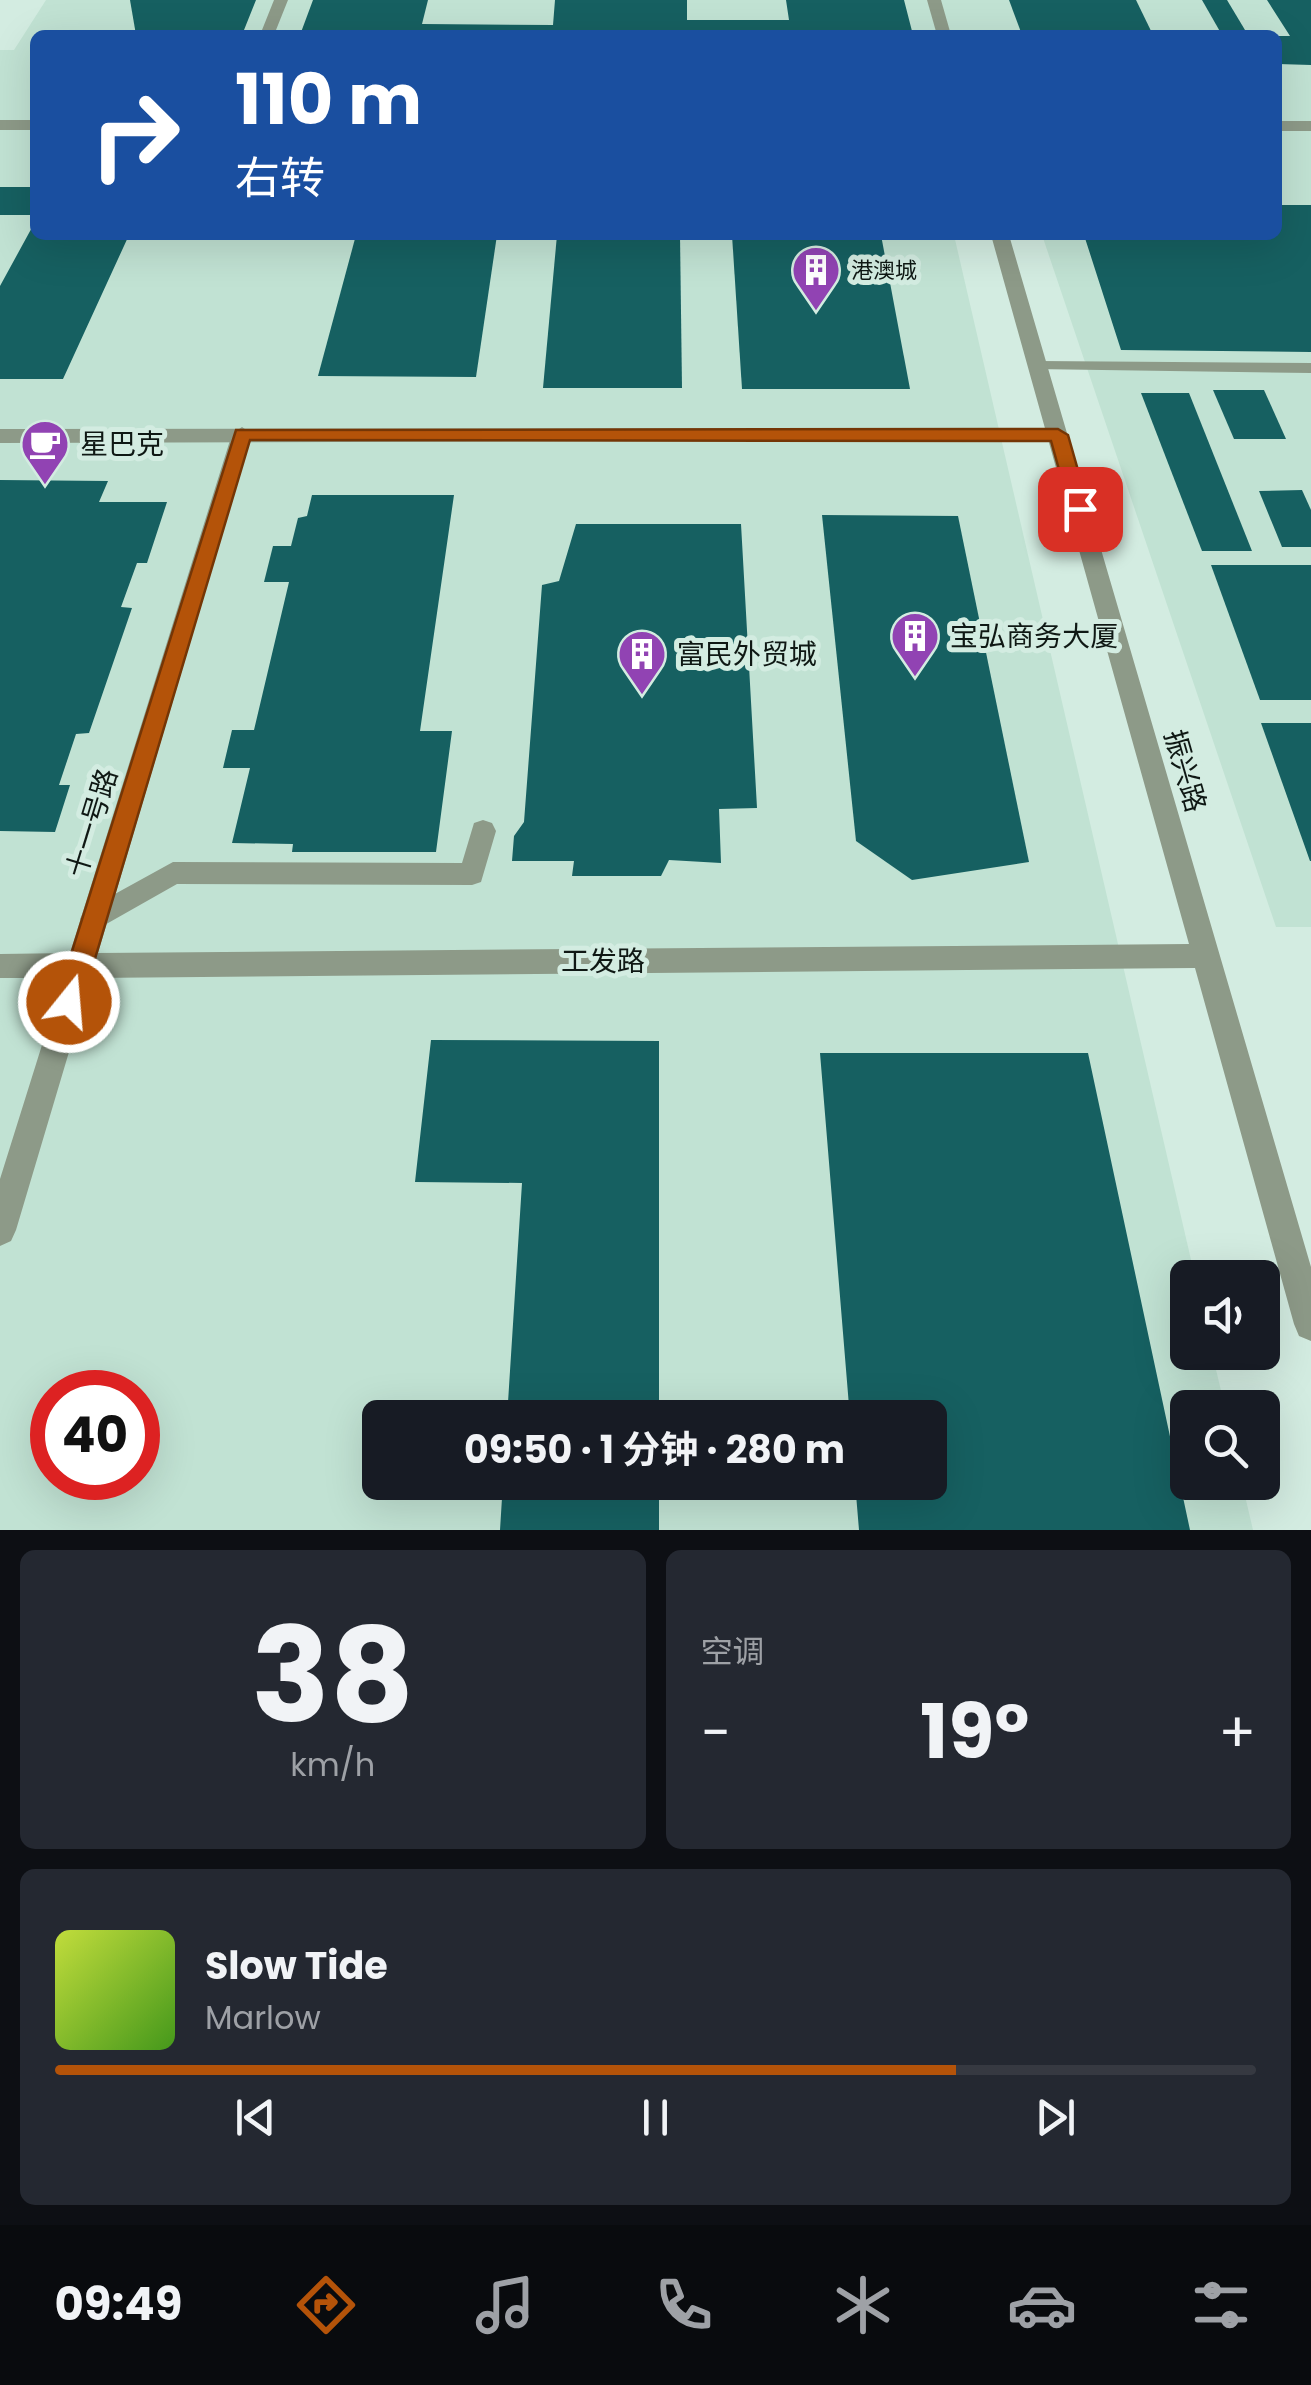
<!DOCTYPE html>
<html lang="zh">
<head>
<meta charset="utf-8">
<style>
	:root { --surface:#171b24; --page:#242831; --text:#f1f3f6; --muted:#9ea1a6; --line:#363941; --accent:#b45309 }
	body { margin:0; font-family:Poppins,"Noto Sans SC",sans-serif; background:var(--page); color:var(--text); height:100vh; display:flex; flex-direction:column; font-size:38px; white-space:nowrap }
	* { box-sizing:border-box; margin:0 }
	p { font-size:32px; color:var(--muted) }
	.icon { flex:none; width:55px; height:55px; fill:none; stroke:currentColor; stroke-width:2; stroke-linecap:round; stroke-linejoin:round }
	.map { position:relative; height:1530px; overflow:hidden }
	.drawer { display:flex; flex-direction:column; gap:20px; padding:20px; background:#0d0f14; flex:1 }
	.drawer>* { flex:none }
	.guide { position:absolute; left:30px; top:30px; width:1252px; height:210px; border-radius:15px; box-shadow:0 10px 40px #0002; background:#1a4fa0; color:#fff; overflow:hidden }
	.controls { position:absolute; left:1170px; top:1260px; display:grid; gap:20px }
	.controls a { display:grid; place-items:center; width:110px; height:110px; border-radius:15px; background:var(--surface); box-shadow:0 10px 40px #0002; font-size:50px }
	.speed { position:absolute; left:30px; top:1370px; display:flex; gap:20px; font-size:50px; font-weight:700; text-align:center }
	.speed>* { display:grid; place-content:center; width:130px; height:130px; border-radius:50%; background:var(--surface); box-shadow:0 10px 40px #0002; line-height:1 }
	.speed .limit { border:15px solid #d22; background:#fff; color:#111 }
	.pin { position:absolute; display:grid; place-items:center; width:85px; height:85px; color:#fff; margin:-42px; border-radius:20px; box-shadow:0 5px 15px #0006 }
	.me { position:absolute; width:110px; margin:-55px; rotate:17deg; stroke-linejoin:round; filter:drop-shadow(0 0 8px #0008) }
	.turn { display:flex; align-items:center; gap:35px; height:210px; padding:0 40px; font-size:45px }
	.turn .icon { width:130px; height:130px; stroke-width:2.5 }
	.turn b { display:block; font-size:70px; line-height:85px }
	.big { font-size:75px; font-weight:700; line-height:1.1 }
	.drawer .card { flex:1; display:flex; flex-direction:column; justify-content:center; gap:15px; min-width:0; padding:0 35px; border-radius:15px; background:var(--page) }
	.drawer .dial { align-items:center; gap:0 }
	.dial b { font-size:130px; line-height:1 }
	.song { display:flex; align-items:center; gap:30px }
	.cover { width:120px; height:120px; border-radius:15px; background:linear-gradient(135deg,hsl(70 70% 55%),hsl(100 70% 35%)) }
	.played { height:10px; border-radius:5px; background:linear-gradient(90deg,var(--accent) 75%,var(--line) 75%) }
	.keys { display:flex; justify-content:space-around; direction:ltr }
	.heat { display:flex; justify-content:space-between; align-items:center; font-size:55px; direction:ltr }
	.drawer .tiles { flex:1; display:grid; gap:20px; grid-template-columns:1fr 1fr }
	.card:last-child { grid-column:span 2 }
	.trip { position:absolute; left:362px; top:1400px; width:585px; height:100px; border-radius:15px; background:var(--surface); box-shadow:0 10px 40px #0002; font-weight:700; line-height:100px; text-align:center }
	.tab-bar { display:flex; height:160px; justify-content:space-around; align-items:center; background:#090b0e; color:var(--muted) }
	.tab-bar .icon { width:70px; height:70px }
	.tab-bar .selected { color:var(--accent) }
	.tab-bar b { font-size:45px; color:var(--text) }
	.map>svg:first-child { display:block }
	.built { fill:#c1e2d3; fill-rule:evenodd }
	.building { fill:#166061 }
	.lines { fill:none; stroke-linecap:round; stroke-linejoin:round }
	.service { fill:#8d9a88; fill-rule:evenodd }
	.pedestrian { fill:#8d9a88; fill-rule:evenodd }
	.minor { fill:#8d9a88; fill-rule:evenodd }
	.tertiary { fill:#8d9a88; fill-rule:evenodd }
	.route { fill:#b45309; stroke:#753606; stroke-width:2.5 }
	.labels { text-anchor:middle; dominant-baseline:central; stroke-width:10; stroke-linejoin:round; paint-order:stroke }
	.far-poi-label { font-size:22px; fill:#0f1814; stroke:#d3ece1; text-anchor:start }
	.poi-label { font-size:28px; fill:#0f1814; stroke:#d3ece1; text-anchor:start }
	.street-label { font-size:28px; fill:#0f1814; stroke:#d3ece1 }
</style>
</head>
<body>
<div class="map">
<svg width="1311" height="1530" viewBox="0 0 1311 1530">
	<rect width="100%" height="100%" fill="#d3ece1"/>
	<path class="built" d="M 46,0 L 1311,0 L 1311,927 L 1276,927 L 1042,235 L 1278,235 L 1278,35 L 35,35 L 35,235 L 954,235 L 1195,1277 L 1188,1278 L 1188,1352 L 1212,1353 L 1225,1407 L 1188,1408 L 1188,1482 L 1242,1483 L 1253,1530 L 0,1530 L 0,50 L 14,50 ZM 52,1392 L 138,1392 L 138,1478 L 52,1478 ZM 380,1418 L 930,1418 L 930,1482 L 380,1482 Z"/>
	<g class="building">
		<path d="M 130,0 L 256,0 L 242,35 L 136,35 Z"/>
		<path d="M 313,0 L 428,0 L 422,24 L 553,25 L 555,0 L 687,0 L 687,20 L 789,20 L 786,0 L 904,0 L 913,35 L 300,35 Z"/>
		<path d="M 1009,0 L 1136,0 L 1153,35 L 1022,35 Z"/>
		<path d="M 1202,0 L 1227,0 L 1248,35 L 1222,35 Z"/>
		<path d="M 1267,0 L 1311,0 L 1311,65 L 1278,64 L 1278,36 L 1290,36 Z"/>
		<rect x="0" y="187" width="35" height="28"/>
		<path d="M 1278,205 L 1311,205 L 1311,352 L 1121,350 L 1084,235 L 1278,235 Z"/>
		<path d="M 35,222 L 35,235 L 129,235 L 63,379 L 0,379 L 0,286 Z"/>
		<path d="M 356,235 L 497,235 L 476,377 L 318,376 Z"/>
		<path d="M 557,235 L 680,235 L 682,388 L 543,388 Z"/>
		<path d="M 732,235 L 881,235 L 910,389 L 742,389 Z"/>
		<path d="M 1213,390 L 1264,390 L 1286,439 L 1234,439 Z"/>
		<path d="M 1141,393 L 1189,393 L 1252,551 L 1202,551 Z"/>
		<path d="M 0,480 L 108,481 L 99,502 L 167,502 L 147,563 L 137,563 L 121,607 L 132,608 L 89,733 L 76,734 L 59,785 L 70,785 L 55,832 L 0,831 Z"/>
		<path d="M 1302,490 L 1311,510 L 1311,547 L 1282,547 L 1259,491 Z"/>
		<path d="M 312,495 L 454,495 L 420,731 L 452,731 L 436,852 L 292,852 L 293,844 L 232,843 L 250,768 L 223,768 L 232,730 L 254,730 L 289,582 L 264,582 L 273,546 L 291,546 L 298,518 L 307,516 Z"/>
		<path d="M 822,515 L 958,516 L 1029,862 L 912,880 L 856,841 Z"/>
		<path d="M 576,524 L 741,524 L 757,808 L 719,809 L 721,863 L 669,860 L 661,876 L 572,876 L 574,861 L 512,861 L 514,836 L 524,822 L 542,585 L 559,581 Z"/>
		<path d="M 1211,565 L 1311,565 L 1311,700 L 1260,700 Z"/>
		<path d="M 1261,723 L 1311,723 L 1311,861 L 1310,861 Z"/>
		<path d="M 431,1040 L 659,1041 L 659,1418 L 507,1418 L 522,1183 L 415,1182 Z"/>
		<path d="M 820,1053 L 1088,1053 L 1190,1530 L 859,1530 L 855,1482 L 930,1482 L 930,1418 L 850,1418 Z"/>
		<path d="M 503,1482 L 659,1482 L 659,1530 L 500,1530 Z"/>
	</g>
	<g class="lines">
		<path class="service" d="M 1039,361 L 1311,363 L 1311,373 L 1034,369 L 1034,363 Z"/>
		<g class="pedestrian">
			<rect x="0" y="120" width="35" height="10"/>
			<rect x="1278" y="121" width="33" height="10"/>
		</g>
		<g class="minor">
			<path d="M 274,0 L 288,0 L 274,35 L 260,35 Z"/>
			<path d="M 1058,428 L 1065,430 L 1065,440 L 0,443 L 0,429 Z"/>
			<path d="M 483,820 L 492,823 L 496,831 L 481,882 L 472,885 L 177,884 L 94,931 L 84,927 L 80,919 L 84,911 L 173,862 L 462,863 L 474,823 Z"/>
		</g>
		<g class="tertiary">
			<path d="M 927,0 L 941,0 L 951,35 L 937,35 Z"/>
			<path d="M 991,235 L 1009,235 L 1311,1267 L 1311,1341 L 1299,1336 L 1294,1324 L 1195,968 L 91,978 L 16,1230 L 11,1241 L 0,1246 L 0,1179 L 63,978 L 0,978 L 0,954 L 70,953 L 232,434 L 242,427 L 252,434 L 98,953 L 1189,944 Z"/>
		</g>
	</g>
	<path class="route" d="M 1058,429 L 1068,435 L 1089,509 L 1086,514 L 1073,514 L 1070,509 L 1051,441 L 250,440 L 82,1002 L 78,1011 L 60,1011 L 56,1002 L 236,430 Z"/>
	<defs>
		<g id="building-pin" transform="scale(2.5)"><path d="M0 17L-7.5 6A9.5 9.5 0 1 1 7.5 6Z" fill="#9143b3" stroke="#d3ece1"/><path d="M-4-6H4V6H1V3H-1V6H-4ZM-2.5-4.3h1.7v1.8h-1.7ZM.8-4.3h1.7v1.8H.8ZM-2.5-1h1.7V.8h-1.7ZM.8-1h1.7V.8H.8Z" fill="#fff"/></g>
		<g id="cafe-pin" transform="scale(2.5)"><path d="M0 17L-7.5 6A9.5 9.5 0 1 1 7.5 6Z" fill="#9143b3" stroke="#d3ece1"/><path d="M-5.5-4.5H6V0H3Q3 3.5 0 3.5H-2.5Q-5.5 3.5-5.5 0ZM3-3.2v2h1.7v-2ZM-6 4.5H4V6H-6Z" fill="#fff"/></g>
	</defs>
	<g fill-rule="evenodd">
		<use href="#building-pin" x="816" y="270"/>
		<use href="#cafe-pin" x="45" y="444"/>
		<use href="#building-pin" x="915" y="636"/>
		<use href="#building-pin" x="642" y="654"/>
	</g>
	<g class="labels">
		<g class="far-poi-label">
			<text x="851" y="270">港澳城</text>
		</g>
		<g class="poi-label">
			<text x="80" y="444">星巴克</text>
			<text x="950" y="636">宝弘商务大厦</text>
			<text x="677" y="654">富民外贸城</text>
		</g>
		<g class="street-label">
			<text transform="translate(1185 771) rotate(74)">振兴路</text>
			<text transform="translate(92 823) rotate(-73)">十一号路</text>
			<text x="603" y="961">工发路</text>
		</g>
	</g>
</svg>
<div class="controls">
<a><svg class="icon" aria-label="sound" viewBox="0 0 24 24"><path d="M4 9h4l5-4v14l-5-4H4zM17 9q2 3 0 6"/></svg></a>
<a><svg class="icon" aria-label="search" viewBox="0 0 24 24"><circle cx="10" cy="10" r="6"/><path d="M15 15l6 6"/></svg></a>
</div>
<div class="speed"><div class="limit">40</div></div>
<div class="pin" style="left:1080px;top:509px;background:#d93025"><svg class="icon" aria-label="arrive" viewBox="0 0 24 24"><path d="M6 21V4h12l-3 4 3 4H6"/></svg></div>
<svg class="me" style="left:69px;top:1002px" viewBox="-20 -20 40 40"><circle r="17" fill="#b45309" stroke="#fff" stroke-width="3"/><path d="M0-11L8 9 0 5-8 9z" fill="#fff"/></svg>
<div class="trip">09:50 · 1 分钟 · 280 m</div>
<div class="guide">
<div class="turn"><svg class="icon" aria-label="right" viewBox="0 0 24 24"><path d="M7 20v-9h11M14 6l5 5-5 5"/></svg><div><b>110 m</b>右转</div></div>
</div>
</div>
<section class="drawer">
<div class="tiles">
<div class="card dial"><b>38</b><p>km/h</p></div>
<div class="card"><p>空调</p>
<div class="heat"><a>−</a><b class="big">19°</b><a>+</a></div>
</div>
<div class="card">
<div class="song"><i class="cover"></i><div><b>Slow Tide</b><p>Marlow</p></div></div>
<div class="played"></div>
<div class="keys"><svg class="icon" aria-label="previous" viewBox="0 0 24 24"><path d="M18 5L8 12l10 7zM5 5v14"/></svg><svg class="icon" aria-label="pause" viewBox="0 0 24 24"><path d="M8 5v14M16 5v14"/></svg><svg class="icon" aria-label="next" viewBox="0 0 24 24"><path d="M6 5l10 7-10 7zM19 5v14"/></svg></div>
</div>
</div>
</section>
<nav class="tab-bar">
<b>09:49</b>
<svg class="icon selected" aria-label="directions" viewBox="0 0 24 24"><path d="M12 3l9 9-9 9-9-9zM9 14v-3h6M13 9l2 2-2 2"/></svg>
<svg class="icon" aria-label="music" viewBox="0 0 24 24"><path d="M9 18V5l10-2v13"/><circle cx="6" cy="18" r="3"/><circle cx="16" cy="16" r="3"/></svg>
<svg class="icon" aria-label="phone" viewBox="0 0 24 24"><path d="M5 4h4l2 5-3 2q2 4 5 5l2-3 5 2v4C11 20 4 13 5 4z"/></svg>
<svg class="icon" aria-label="climate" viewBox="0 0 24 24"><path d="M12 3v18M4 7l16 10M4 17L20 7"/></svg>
<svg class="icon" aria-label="car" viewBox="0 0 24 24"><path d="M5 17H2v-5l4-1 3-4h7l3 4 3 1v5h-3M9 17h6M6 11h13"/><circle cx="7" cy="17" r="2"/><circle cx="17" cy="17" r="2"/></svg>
<svg class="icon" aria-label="filters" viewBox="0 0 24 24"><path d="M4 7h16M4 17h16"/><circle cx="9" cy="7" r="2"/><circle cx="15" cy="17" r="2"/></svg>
</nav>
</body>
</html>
